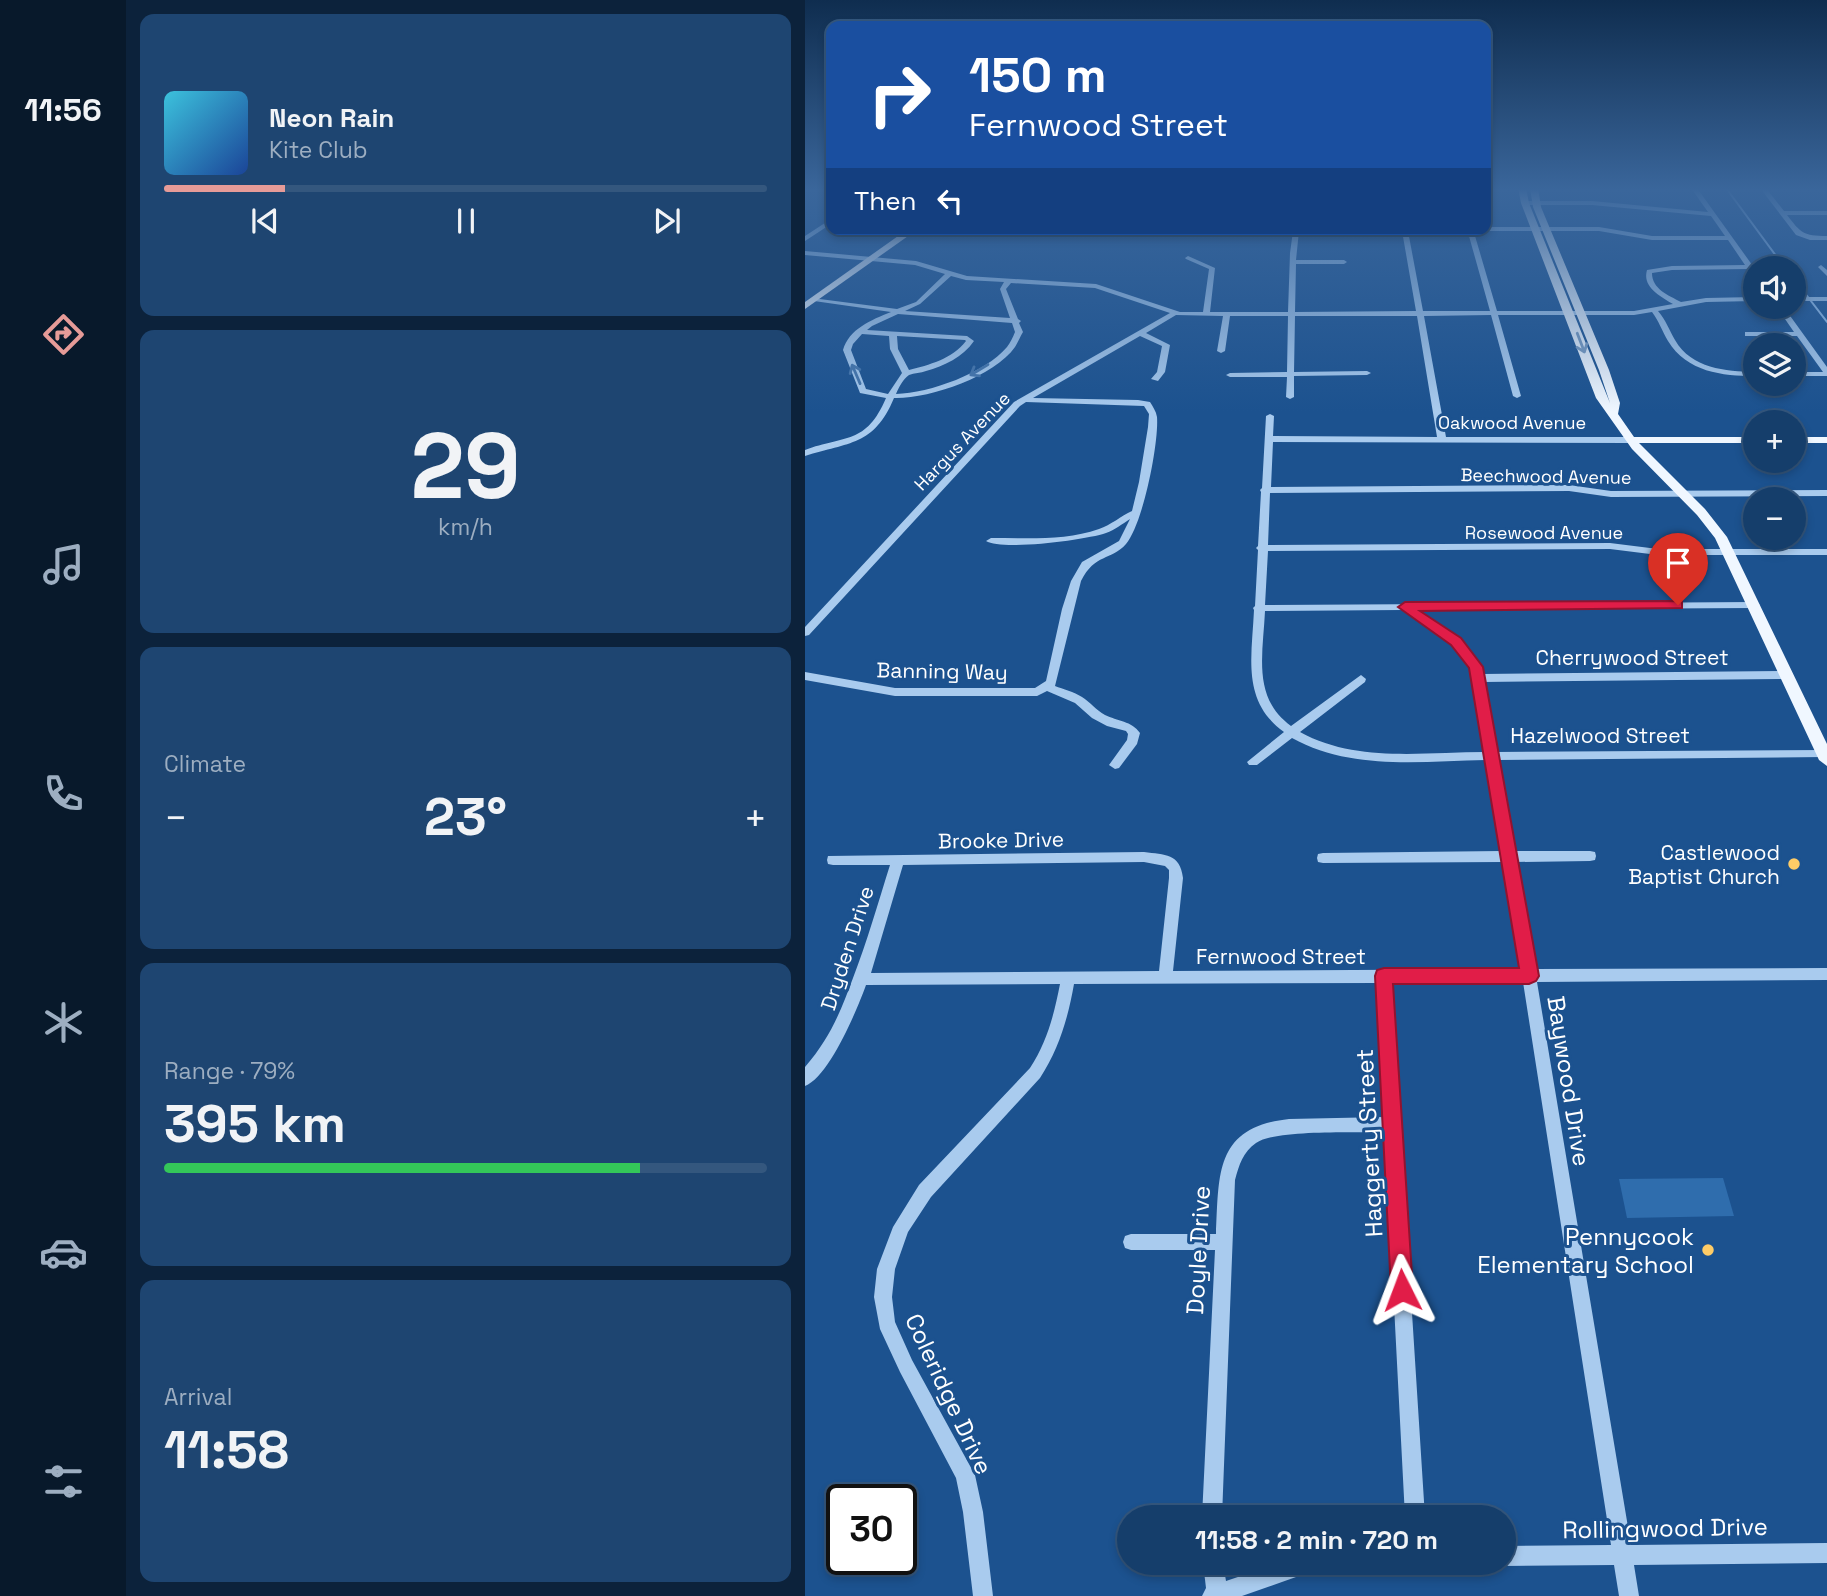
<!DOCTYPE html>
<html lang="en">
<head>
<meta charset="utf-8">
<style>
	:root { --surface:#153e6b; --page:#1e4571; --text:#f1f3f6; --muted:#9daec1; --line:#34577e; --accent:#e69b98 }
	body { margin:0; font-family:"Space Grotesk",sans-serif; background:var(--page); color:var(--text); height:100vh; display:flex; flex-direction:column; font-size:26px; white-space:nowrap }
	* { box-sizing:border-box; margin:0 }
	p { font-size:23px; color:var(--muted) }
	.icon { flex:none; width:38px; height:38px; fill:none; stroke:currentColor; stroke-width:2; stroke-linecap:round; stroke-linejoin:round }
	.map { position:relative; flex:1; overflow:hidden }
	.details { display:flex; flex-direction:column; gap:14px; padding:14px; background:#0c223b; width:679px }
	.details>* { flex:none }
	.guide { position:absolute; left:21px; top:21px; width:665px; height:214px; border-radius:14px; box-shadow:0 4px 10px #0003,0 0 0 2px var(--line); background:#1a4fa0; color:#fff; overflow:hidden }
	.buttons { position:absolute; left:938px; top:256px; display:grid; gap:14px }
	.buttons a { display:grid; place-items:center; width:63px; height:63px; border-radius:50%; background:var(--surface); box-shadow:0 4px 10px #0003,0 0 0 2px var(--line); font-size:35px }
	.speed { position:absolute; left:21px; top:1484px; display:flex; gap:14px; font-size:35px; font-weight:700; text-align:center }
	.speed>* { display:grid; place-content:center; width:91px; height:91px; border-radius:50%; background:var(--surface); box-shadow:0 4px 10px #0003,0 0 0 2px var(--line); line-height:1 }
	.speed .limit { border:4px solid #111; border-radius:10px; background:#fff; color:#111 }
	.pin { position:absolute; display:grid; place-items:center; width:60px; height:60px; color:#fff; margin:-72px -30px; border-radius:50% 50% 50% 0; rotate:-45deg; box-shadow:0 0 7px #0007 }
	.pin .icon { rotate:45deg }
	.me { position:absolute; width:77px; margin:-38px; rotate:357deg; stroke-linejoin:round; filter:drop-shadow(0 0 5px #0008) }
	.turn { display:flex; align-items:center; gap:24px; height:147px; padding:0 28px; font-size:32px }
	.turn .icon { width:91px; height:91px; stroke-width:2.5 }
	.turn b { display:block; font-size:49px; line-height:60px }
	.then { display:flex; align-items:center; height:66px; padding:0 28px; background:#0003; gap:14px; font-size:26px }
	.big { font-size:52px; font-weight:700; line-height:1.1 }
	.details .widget { flex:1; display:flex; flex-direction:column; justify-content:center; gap:10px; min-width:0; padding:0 24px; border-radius:14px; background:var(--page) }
	.details .dial { align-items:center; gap:0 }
	.dial b { font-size:91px; line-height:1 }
	.song { display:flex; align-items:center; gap:21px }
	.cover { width:84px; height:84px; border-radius:10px; background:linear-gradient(135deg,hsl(190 70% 55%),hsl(220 70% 35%)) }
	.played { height:7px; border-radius:4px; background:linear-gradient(90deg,var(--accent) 20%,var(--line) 20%) }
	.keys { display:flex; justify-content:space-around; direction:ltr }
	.heat { display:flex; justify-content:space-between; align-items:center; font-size:38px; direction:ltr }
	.charge { height:10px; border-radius:5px; background:linear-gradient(90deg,#34c759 79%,var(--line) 0) }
	.trip { position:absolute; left:312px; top:1505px; width:399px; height:70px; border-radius:35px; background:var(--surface); box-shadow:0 4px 10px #0003,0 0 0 2px var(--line); font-weight:700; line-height:70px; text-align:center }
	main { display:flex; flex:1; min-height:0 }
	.menu { display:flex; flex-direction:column; width:126px; justify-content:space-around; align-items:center; background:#08192b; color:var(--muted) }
	.menu .icon { width:49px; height:49px }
	.menu .active { color:var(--accent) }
	.menu b { font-size:32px; color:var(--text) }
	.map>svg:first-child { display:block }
	.green { fill:#2f6dad }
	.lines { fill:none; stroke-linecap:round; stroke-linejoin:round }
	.stream { stroke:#9dc6f0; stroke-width:2 }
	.minor { fill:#a9cbee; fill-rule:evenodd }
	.major { fill:#f0f7ff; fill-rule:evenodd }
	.oneway { stroke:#7b9cc1 }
	.oneway2 { stroke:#4676ac }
	.route { fill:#e11d48; stroke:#92132f; stroke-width:2 }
	.poi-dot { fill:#fecc67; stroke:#1c528f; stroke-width:2.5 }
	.labels { text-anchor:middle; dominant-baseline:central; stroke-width:6; stroke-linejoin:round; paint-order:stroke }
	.far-street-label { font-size:18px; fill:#fff; stroke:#1c528f }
	.street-label { font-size:21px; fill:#fff; stroke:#1c528f }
	.poi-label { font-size:21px; fill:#fff; stroke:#1c528f; text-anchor:end }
	.near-street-label { font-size:24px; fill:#fff; stroke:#1c528f }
	.near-poi-label { font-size:24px; fill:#fff; stroke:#1c528f; text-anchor:end }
</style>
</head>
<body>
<main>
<nav class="menu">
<b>11:56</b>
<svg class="icon active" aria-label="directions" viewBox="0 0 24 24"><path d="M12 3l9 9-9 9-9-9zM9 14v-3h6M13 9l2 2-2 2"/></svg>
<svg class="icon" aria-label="music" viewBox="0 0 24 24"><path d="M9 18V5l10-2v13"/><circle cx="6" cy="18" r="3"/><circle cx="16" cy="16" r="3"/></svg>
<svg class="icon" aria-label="phone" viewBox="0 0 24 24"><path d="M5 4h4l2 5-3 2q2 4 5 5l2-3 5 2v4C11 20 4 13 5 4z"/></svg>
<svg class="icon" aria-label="climate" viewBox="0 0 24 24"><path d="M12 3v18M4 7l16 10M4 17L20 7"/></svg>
<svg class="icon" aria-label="car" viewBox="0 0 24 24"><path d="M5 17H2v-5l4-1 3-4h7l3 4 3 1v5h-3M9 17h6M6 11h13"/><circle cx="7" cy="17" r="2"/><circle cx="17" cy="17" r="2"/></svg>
<svg class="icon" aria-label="filters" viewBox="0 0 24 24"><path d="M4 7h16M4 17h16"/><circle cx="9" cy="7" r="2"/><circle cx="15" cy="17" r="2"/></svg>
</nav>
<section class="details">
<div class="widget">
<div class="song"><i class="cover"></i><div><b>Neon Rain</b><p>Kite Club</p></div></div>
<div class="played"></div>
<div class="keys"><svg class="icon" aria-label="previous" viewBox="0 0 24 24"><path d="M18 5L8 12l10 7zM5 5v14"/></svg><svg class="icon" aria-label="pause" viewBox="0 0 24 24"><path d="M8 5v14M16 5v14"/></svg><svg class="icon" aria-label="next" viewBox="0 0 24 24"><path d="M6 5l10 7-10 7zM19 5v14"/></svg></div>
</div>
<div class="widget dial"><b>29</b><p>km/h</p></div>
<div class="widget"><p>Climate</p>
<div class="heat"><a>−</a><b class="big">23°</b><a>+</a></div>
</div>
<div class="widget"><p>Range · 79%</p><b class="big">395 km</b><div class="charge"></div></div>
<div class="widget"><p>Arrival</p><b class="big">11:58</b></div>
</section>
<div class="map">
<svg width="1022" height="1596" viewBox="0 0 1022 1596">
	<rect width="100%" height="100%" fill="#1c528f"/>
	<path class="green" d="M 918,1178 L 929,1216 L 822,1218 L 814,1179 Z"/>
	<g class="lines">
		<g class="stream">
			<path d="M 921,188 L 980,268"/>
			<path d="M 989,279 L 1022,322"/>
		</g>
		<g class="minor">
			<path d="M 886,188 L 892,188 L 950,269 L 950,272 L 946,272 L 943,269 L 867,270 L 847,273 C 847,289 863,295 876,302 L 901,298 L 950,297 L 950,301 L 901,302 L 853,311 C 861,320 864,330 870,340 C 887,369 920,371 950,372 L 950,376 C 917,376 882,372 863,341 C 857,331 854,321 847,312 L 829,315 L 693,315 L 716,396 L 712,398 L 708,396 L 686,315 L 619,316 L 641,437 L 825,437 L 829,440 L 825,443 L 468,442 L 466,487 L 764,485 L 806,491 L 1022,490 L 1022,496 L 806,497 L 764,491 L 465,493 L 463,545 L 805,543 L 853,549 L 1022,549 L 1022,555 L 853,555 L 805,549 L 463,551 L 460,605 L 950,602 L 955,605 L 950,608 L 611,610 C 634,625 672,645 678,674 L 982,671 L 987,675 L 982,679 L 679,682 L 691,752 L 1022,750 L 1022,756 L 1019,757 L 693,760 L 709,851 L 785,851 L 790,852 L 791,856 L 790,860 L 785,861 L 711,862 L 730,969 L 1022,968 L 1022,980 L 732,982 L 826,1545 L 1022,1543 L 1022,1563 L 829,1565 L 834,1596 L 814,1596 L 809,1565 L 698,1566 L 691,1563 L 698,1563 L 698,1546 L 806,1545 L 718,982 L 586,983 L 620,1517 L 600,1517 L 580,1132 C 552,1133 471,1129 451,1143 C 438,1152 434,1165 430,1180 L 417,1517 L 397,1517 L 410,1250 L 326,1250 L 320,1248 L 318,1242 L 320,1236 L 326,1234 L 411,1234 C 414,1173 410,1127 484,1119 L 579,1117 L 572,983 L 269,984 C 263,1018 254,1049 235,1078 L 126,1197 L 103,1232 L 90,1269 L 87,1297 L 90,1322 L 107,1360 L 170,1475 L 178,1512 L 188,1596 L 168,1596 L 158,1512 L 151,1478 L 95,1372 L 75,1329 L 69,1297 L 72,1269 L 88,1227 L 114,1185 L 225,1068 C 242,1042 249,1015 255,984 L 61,985 C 52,1010 24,1077 0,1086 L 0,1067 C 25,1038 35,1013 48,978 C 62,942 73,903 85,865 L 28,865 L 23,864 L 22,860 L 23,856 L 339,852 C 360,855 375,853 378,878 L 368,971 L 716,969 L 698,862 L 518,863 L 513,862 L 512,858 L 513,854 L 518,853 L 696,851 L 681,760 C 616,761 547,771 487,738 L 452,765 L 444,765 L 442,762 L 479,732 C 436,701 447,656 449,610 L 448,608 L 450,606 L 453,550 L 451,548 L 453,546 L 456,492 L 455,490 L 457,488 L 461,416 L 465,414 L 469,416 L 468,436 L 632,437 L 612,316 L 490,316 L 489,372 L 562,371 L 566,373 L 562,375 L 489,376 L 489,397 L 485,399 L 481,397 L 482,377 L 425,377 L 421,375 L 425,373 L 482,372 L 483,316 L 425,316 L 420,351 L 416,353 L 412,351 L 418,316 L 371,315 L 341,333 L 365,345 L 360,372 L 353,381 L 346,379 L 352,372 L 357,346 L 335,336 L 228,398 L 333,400 L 345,402 C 348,407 351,411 352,417 C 354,443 338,524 321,544 C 306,561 290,553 276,581 L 250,686 C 258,689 269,692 277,697 C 285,702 291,710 300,715 C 312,721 327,721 335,733 L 332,744 L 314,768 L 310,769 L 304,765 L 322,740 L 323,734 L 321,731 L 302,726 L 287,718 L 270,703 L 242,691 L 232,696 L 90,696 L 0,680 L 0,672 L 90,688 L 230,688 L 241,681 L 257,609 L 266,581 L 277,562 L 314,541 L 325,519 C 317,524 310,530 301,533 C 281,540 197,551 181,541 L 186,538 C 222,538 260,541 294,529 C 306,525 316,516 327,511 L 334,482 L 343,427 L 344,414 L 339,406 L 221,402 L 215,406 L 4,635 L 0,636 L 0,627 L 209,402 L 365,313 L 290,288 L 206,283 L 201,289 L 213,319 L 216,321 L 214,323 L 218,332 C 215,337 213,342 210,347 C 189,377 124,399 89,398 C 69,446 44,442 0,456 L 0,450 C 40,435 61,445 81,398 L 55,393 L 38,350 C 44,329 66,320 86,312 L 9,301 L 7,300 L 7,298 L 92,309 L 111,302 L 140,274 L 110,265 L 0,255 L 0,251 L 111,261 L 162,276 L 291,284 L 375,312 L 398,312 L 404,269 L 381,259 L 380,258 L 383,256 L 410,268 L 405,312 L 483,312 L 485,253 L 488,231 L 107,233 L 104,231 L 107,229 L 661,229 L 603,231 L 618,311 L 685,311 L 662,229 L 668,229 L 692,311 L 829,311 L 868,304 C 855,296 837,287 842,270 L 867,266 L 940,265 L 923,240 L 847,240 L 794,231 L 681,231 L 678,229 L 681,229 L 681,227 L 794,227 L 847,236 L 920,236 L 906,216 L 787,205 L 720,205 L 717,203 L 720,201 L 787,201 L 903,212 ZM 494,231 L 597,231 L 611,311 L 490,312 L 491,264 L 539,264 L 542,262 L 539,260 L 491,260 ZM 146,276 L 161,280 L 199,282 L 195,289 L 205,318 L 100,311 L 115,304 ZM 93,314 L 207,323 L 210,332 C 208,337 205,343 202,347 C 180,373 125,393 91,394 C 94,387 98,379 104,375 C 109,373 116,373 121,371 C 139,366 158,357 169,341 L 162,336 L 62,330 L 67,326 ZM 57,334 L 84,336 L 85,349 L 97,373 L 83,394 L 61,389 L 46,350 L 48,344 ZM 92,336 L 160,340 L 161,341 C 147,359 124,365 104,370 L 93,349 ZM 597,610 L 647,643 L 666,668 L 680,752 C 618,752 551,763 495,732 L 560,682 L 561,679 L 556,675 L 486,726 C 447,698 458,654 460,611 ZM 339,862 L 360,866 L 364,870 L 364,878 L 354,971 L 66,973 L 98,865 Z"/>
			<path d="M 955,188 L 961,188 L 979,211 L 1022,211 L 1022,215 L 982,215 C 996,233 998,236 1022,236 L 1022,240 L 1005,240 L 991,235 Z"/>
			<path d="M 26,219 L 26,224 L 0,241 L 0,236 Z"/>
			<path d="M 1016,265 L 1022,270 L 1022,276 L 1013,267 Z"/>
			<rect x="989" y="297" width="33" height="4"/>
			<path d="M 971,306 L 978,306 L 1022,367 L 1022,376 L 989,376 L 989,372 L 1018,372 L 992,336 L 940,336 L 940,332 L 989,332 Z"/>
			<path d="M 398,1563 L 418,1563 L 421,1581 L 474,1563 L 524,1563 L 521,1570 L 491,1577 L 437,1596 L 397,1596 L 401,1588 Z"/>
		</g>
		<g class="major">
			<path d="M 713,188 L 721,188 L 724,203 L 805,403 L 794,370 L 728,207 L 725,188 L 733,188 L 736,207 L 804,370 L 815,403 L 813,414 L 829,437 L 950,437 L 950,443 L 834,443 L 900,509 L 922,537 L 1022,744 L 1022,766 L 1014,760 L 910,538 L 892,515 L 827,449 L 791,398 L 716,203 Z"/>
			<path d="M 103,229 L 113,229 L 0,309 L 0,302 Z"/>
			<rect x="989" y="437" width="33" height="6"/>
		</g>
	</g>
	<defs><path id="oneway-shaft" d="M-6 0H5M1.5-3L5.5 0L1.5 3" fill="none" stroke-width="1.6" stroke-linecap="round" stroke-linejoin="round" transform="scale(1.75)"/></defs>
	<use class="oneway" href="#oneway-shaft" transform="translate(776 343) rotate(69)"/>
	<g class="oneway2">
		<use href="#oneway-shaft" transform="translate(174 370) rotate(149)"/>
		<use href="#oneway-shaft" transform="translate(51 374) rotate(-113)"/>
	</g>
	<linearGradient id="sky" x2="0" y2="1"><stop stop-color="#0f2d4f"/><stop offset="0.46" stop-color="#3a669b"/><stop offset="1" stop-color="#3a669b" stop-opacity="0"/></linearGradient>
	<rect width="1022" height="412" fill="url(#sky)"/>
	<path class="route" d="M 873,601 L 877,602 L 877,608 L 615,611 L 656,638 L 678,667 L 734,976 L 731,981 L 724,984 L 588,984 L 608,1290 L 605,1298 L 597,1301 L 589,1298 L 586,1290 L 570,976 L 572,970 L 579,968 L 714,968 L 664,668 L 646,645 L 593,607 L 600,602 Z"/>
	<g class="poi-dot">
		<circle cx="989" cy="864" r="7"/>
		<circle cx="903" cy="1250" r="7"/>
	</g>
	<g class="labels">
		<g class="far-street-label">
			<text x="707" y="422">Oakwood Avenue</text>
			<text transform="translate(157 441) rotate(-46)">Hargus Avenue</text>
			<text transform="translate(741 476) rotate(1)">Beechwood Avenue</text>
			<text x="739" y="532">Rosewood Avenue</text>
		</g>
		<g class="street-label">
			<text x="827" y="657">Cherrywood Street</text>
			<text transform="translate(137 671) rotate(1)">Banning Way</text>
			<text x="795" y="735">Hazelwood Street</text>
			<text transform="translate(196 840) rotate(-1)">Brooke Drive</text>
			<text transform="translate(42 948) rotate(-72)">Dryden Drive</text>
			<text x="476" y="956">Fernwood Street</text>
		</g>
		<g class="poi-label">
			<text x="975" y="852">Castlewood<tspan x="975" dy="24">Baptist Church</tspan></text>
		</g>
		<g class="near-street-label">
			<text transform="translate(764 1081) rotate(81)">Baywood Drive</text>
			<text transform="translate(564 1143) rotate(-93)">Haggerty Street</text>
			<text transform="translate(393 1250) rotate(-87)">Doyle Drive</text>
			<text transform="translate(144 1394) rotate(65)">Coleridge Drive</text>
			<text transform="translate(860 1528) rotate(-1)">Rollingwood Drive</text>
		</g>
		<g class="near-poi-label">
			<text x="889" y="1236">Pennycook<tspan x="889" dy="28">Elementary School</tspan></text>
		</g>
	</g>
</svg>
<div class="buttons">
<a><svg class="icon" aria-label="sound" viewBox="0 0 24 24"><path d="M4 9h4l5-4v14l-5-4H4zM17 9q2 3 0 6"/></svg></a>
<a><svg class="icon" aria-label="layers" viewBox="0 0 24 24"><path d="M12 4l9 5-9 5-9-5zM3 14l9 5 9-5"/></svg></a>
<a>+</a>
<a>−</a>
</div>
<div class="speed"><div class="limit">30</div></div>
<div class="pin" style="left:873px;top:605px;background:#d93025"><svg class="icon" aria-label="arrive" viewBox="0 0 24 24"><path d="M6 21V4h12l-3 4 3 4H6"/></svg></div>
<svg class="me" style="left:597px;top:1290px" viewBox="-20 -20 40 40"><path d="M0-17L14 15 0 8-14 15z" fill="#e11d48" stroke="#fff" stroke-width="4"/></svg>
<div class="trip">11:58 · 2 min · 720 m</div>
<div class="guide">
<div class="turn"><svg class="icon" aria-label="right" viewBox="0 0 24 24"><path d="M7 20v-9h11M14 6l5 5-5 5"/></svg><div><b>150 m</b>Fernwood Street</div></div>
<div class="then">Then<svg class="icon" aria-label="left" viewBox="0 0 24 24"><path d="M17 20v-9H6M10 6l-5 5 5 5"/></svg></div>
</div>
</div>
</main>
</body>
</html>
